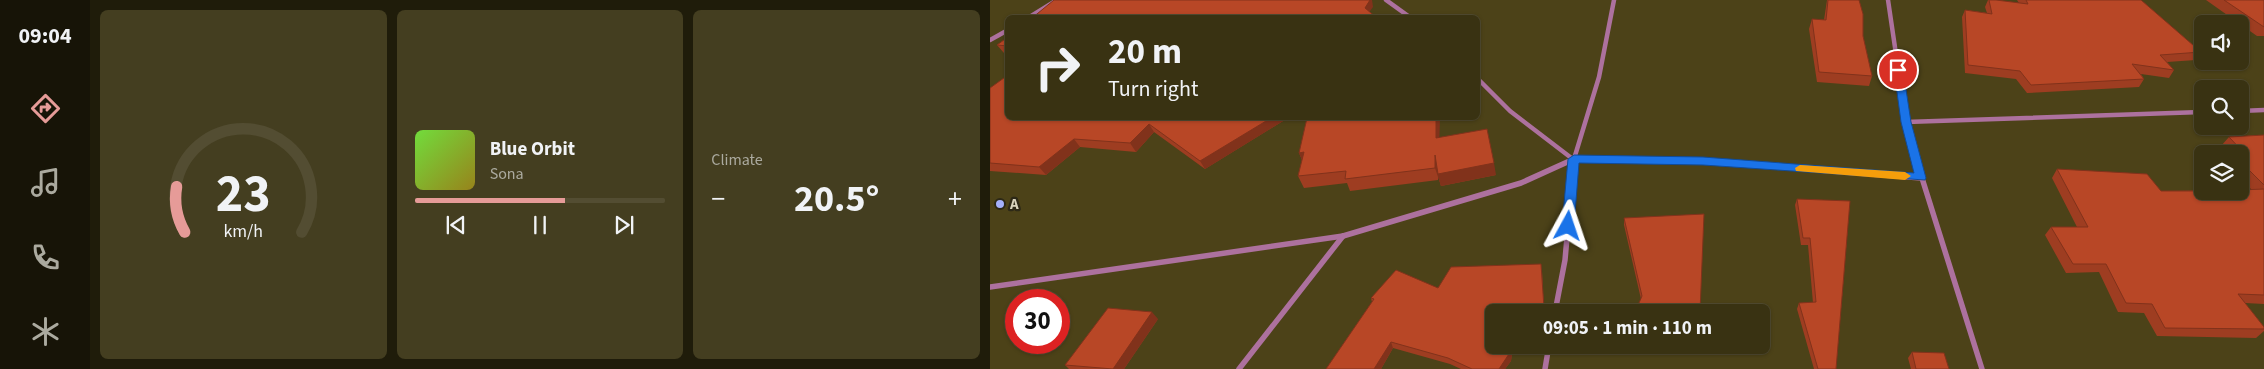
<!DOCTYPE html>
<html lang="en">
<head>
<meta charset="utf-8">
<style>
	:root { --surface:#393212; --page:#443e20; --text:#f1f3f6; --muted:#abaa9f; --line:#534d32; --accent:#e69b98 }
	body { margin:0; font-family:"Source Sans 3",sans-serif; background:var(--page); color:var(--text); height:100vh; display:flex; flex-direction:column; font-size:19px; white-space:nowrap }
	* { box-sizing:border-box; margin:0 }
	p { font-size:16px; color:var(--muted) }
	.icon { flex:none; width:28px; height:28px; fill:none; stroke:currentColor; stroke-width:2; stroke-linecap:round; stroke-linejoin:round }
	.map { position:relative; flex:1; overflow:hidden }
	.side { display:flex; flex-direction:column; gap:10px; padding:10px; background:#1f1c0a; width:900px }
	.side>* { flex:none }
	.guide { position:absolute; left:15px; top:15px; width:475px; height:105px; border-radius:8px; box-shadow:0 1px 4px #0004,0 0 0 1px var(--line); background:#393212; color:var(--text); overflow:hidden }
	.tools { position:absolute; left:1204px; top:15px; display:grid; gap:10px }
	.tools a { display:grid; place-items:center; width:55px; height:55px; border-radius:8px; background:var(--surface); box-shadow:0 1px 4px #0004,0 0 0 1px var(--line); font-size:25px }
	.speed { position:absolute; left:15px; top:289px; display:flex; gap:10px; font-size:25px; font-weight:700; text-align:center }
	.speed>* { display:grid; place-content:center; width:65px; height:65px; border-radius:50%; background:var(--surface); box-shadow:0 1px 4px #0004,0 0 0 1px var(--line); line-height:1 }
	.speed .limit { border:8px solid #d22; background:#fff; color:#111 }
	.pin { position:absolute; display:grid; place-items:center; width:42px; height:42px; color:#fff; margin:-21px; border:2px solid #fff; border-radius:50%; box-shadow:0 1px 5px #0007 }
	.me { position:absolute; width:55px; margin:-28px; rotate:5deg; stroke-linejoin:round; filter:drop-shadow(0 0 4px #0008) }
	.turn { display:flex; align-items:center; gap:18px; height:105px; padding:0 20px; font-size:22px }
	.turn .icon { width:65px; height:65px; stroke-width:2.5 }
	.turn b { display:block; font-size:35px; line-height:42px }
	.big { font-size:38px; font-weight:700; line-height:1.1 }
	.side .card { flex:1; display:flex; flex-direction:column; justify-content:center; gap:8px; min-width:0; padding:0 18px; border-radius:8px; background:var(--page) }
	.side .dial { align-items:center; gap:0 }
	.dial svg { height:130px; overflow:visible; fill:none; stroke:var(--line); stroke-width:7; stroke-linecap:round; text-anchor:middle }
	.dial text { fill:var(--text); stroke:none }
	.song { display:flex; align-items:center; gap:15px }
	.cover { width:60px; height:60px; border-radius:8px; background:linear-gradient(135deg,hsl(100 70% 55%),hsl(50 70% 35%)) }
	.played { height:5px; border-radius:2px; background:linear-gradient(90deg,var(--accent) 60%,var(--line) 60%) }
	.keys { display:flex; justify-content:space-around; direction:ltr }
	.heat { display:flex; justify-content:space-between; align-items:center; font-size:28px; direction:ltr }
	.side .tiles { flex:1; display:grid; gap:10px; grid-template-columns:repeat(3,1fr) }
	.trip { position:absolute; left:495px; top:304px; width:285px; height:50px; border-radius:8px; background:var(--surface); box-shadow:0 1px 4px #0004,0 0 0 1px var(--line); font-weight:700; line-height:50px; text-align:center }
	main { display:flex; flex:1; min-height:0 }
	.menu { display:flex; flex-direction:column; width:90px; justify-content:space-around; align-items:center; background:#171407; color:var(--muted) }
	.menu .icon { width:35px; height:35px }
	.menu .current { color:var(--accent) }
	.menu b { font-size:22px; color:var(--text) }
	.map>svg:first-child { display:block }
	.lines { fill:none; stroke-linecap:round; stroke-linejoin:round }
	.minor-far1 { stroke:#ad719e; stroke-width:4.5 }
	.minor { stroke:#ad719e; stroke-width:5.5 }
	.wall { fill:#9e3d21 }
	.shaded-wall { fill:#81321b }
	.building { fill:#b84726; stroke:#81321b }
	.route { fill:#1a73e8; stroke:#114b97 }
	.slow { fill:#f59e0b }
	.poi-dot { fill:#a5b1fc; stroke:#2d2917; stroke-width:2 }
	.labels { text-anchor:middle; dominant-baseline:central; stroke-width:4.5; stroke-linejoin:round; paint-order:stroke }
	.poi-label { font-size:15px; font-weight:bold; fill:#d8d3bd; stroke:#2d2917; text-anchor:start }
</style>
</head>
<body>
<main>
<nav class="menu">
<b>09:04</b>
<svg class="icon current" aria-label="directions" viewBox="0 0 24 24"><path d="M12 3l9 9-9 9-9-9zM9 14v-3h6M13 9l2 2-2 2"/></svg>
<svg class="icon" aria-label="music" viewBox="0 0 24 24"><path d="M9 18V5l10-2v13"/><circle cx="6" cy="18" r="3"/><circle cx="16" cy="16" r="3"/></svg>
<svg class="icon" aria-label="phone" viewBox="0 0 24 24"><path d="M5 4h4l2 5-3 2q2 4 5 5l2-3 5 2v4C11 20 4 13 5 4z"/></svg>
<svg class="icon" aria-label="climate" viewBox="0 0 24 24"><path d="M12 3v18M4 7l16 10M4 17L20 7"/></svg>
</nav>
<section class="side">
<div class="tiles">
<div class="card dial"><svg viewBox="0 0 100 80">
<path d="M14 69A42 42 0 1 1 86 69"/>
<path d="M14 69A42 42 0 0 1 9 41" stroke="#e69b98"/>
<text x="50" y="56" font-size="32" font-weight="700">23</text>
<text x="50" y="72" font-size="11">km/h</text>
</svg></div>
<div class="card">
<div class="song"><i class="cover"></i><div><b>Blue Orbit</b><p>Sona</p></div></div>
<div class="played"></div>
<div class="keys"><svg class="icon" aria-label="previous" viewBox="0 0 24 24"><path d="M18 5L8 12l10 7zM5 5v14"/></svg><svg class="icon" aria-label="pause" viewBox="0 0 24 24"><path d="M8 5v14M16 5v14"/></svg><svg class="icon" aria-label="next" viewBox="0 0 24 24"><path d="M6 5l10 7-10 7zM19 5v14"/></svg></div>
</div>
<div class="card"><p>Climate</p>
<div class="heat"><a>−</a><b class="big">20.5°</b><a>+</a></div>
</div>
</div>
</section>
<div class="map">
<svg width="1274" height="369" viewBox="0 0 1274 369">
	<rect width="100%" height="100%" fill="#4c4218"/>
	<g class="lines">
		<g class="minor-far1">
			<path d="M 396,0 L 421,18"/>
			<path d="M 898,0 L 916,122 L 926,160"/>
			<path d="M 38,18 L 67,0"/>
			<path d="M 0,40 L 18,30"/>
			<path d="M 488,79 L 520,111 L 584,160"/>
			<path d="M 1250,111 L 1274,110"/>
			<path d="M 916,122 L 1212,112"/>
			<path d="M 584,159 L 609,77 L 624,0"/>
			<path d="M 582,160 L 647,160"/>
		</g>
		<g class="minor">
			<path d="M 926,159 L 992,369"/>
			<path d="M 0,287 L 353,236 L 531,183 L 584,159 L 713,161 L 931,178"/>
			<path d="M 565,312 L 575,260 L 584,159"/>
			<path d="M 249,369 L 353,236"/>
			<path d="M 555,369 L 559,345"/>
		</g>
	</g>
	<g class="wall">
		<path d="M 837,0 L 869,0 L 873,36 L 882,76 L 879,86 L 827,82 L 819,29 L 822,19 L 834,20 Z"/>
		<path d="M 998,0 L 1006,0 L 1029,3 L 1027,0 L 1151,0 L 1211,52 L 1206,60 L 1177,62 L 1184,70 L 1179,78 L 1151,74 L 1154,79 L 1149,87 L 1037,93 L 1026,79 L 975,73 L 972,17 L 975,10 L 997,13 L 995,7 Z"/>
		<path d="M 1216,0 L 1274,0 L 1274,36 L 1267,36 Z"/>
		<path d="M 18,37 L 18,53 L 14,53 L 7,45 Z"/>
		<path d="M 0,88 L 18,118 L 298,118 L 215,169 L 164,132 L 146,152 L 90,147 L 56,175 L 0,171 Z"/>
		<path d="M 1274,135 L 1274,304 L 1255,303 L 1274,327 L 1274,331 L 1266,338 L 1167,336 L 1154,313 L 1128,312 L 1109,272 L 1076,273 L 1055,235 L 1061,227 L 1087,227 L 1062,178 L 1067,169 L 1171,191 L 1262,190 L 1250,178 L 1250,154 L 1239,154 L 1231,146 L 1239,137 Z"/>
		<path d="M 449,138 L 506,175 L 451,186 L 448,176 L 448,180 L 360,191 L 357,183 L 314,188 L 308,176 L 312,160 L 309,153 Z"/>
		<path d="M 807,199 L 860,201 L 846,369 L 824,369 L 807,309 L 809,303 L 823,303 L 818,245 L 811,245 L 805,205 Z"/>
		<path d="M 634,218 L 710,312 L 651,299 L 634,225 Z"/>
		<path d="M 552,271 L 554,312 L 540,312 L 528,311 L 504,345 L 523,345 L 521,361 L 515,369 L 471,369 L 460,364 L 403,348 L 391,369 L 336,369 L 382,302 L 381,298 Z"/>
		<path d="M 168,319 L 134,369 L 79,369 L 75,365 Z"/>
		<path d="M 922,352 L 959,369 L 921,369 L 918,358 Z"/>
	</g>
	<g class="shaded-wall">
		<path d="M 380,0 L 382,0 L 383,7 L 377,15 L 375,8 Z"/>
		<path d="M 281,118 L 298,118 L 215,169 L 210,161 Z"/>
		<path d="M 446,118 L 450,118 L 449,150 L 446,138 Z"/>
		<path d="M 159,124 L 164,132 L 146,152 L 140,143 Z"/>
		<path d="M 84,139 L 90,147 L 56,175 L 49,167 Z"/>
		<path d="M 314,152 L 314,165 L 309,153 Z"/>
		<path d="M 445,155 L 504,163 L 506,175 L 451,186 L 445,168 Z"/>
		<path d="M 162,312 L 168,319 L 134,369 L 123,369 Z"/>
		<path d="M 401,342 L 403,348 L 391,369 L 384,369 Z"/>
		<path d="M 521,345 L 523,345 L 521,361 L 515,369 L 509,369 Z"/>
	</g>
	<g class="building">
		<path d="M 64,0 L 380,0 L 375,8 L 387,18 L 42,18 Z"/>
		<path d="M 838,0 L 869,0 L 873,14 L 873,36 L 882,76 L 829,72 L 822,19 L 836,20 Z"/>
		<path d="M 999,0 L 1006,0 L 1038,4 L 1036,0 L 1151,0 L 1211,52 L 1170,55 L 1184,70 L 1142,64 L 1154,79 L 1041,85 L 1030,71 L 978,65 L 975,10 L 1002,14 Z"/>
		<path d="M 1234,0 L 1274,0 L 1274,27 Z"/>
		<path d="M 18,37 L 18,46 L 7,45 Z"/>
		<path d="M 18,75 L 18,118 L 281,118 L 210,161 L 159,124 L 140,143 L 84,139 L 49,167 L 0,163 L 0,88 Z"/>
		<path d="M 317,118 L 446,118 L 446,138 L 497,129 L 504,163 L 448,174 L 445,155 L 445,168 L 355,179 L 356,171 L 308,176 L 314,152 L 309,153 Z"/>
		<path d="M 1274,135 L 1274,185 L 1250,161 L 1250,157 L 1258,157 L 1239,137 Z"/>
		<path d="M 1067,169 L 1157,174 L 1171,191 L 1250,191 L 1250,190 L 1274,189 L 1274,295 L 1248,294 L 1274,327 L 1274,329 L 1175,328 L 1162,304 L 1136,303 L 1116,264 L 1083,264 L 1061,227 L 1098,227 Z"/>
		<path d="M 807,199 L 860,201 L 846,369 L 828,369 L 809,303 L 826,302 L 820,238 L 813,238 Z"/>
		<path d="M 714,214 L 710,312 L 645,312 L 652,296 L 634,218 Z"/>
		<path d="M 551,264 L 554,308 L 527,305 L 526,312 L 504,312 L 504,345 L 521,345 L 519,354 L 509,369 L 482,369 L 458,358 L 401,342 L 384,369 L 336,369 L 384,299 L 381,298 L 406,270 L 448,288 L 461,267 Z"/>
		<path d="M 118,308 L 162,312 L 123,369 L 75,365 Z"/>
		<path d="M 922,352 L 954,353 L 959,369 L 926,369 Z"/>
	</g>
	<path class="route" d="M 908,67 L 913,70 L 921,122 L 936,178 L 935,180 L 713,165 L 589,163 L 584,226 L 578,231 L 572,226 L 578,159 L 584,155 L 713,157 L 924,173 L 911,122 L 904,70 Z"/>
	<path class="slow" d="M 810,165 L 915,172 L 921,176 L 915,180 L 806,171 L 805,168 Z"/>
	<circle class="poi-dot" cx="10" cy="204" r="5"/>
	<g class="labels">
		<g class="poi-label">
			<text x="20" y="204">A</text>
		</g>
	</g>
</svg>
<div class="tools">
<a><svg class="icon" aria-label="sound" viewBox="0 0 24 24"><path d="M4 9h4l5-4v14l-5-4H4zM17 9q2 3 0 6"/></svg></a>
<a><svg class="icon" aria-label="search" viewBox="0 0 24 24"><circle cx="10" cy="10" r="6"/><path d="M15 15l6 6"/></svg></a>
<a><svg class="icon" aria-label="layers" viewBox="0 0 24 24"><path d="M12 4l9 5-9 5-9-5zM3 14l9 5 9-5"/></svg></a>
</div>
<div class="speed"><div class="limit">30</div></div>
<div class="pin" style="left:908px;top:70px;background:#d93025"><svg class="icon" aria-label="arrive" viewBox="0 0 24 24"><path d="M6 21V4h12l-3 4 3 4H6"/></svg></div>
<svg class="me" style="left:578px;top:226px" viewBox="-20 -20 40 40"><path d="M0-17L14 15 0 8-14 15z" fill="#1a73e8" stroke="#fff" stroke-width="4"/></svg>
<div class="trip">09:05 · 1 min · 110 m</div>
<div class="guide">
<div class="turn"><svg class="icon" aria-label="right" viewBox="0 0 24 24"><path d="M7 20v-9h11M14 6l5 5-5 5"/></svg><div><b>20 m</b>Turn right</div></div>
</div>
</div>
</main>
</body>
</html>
